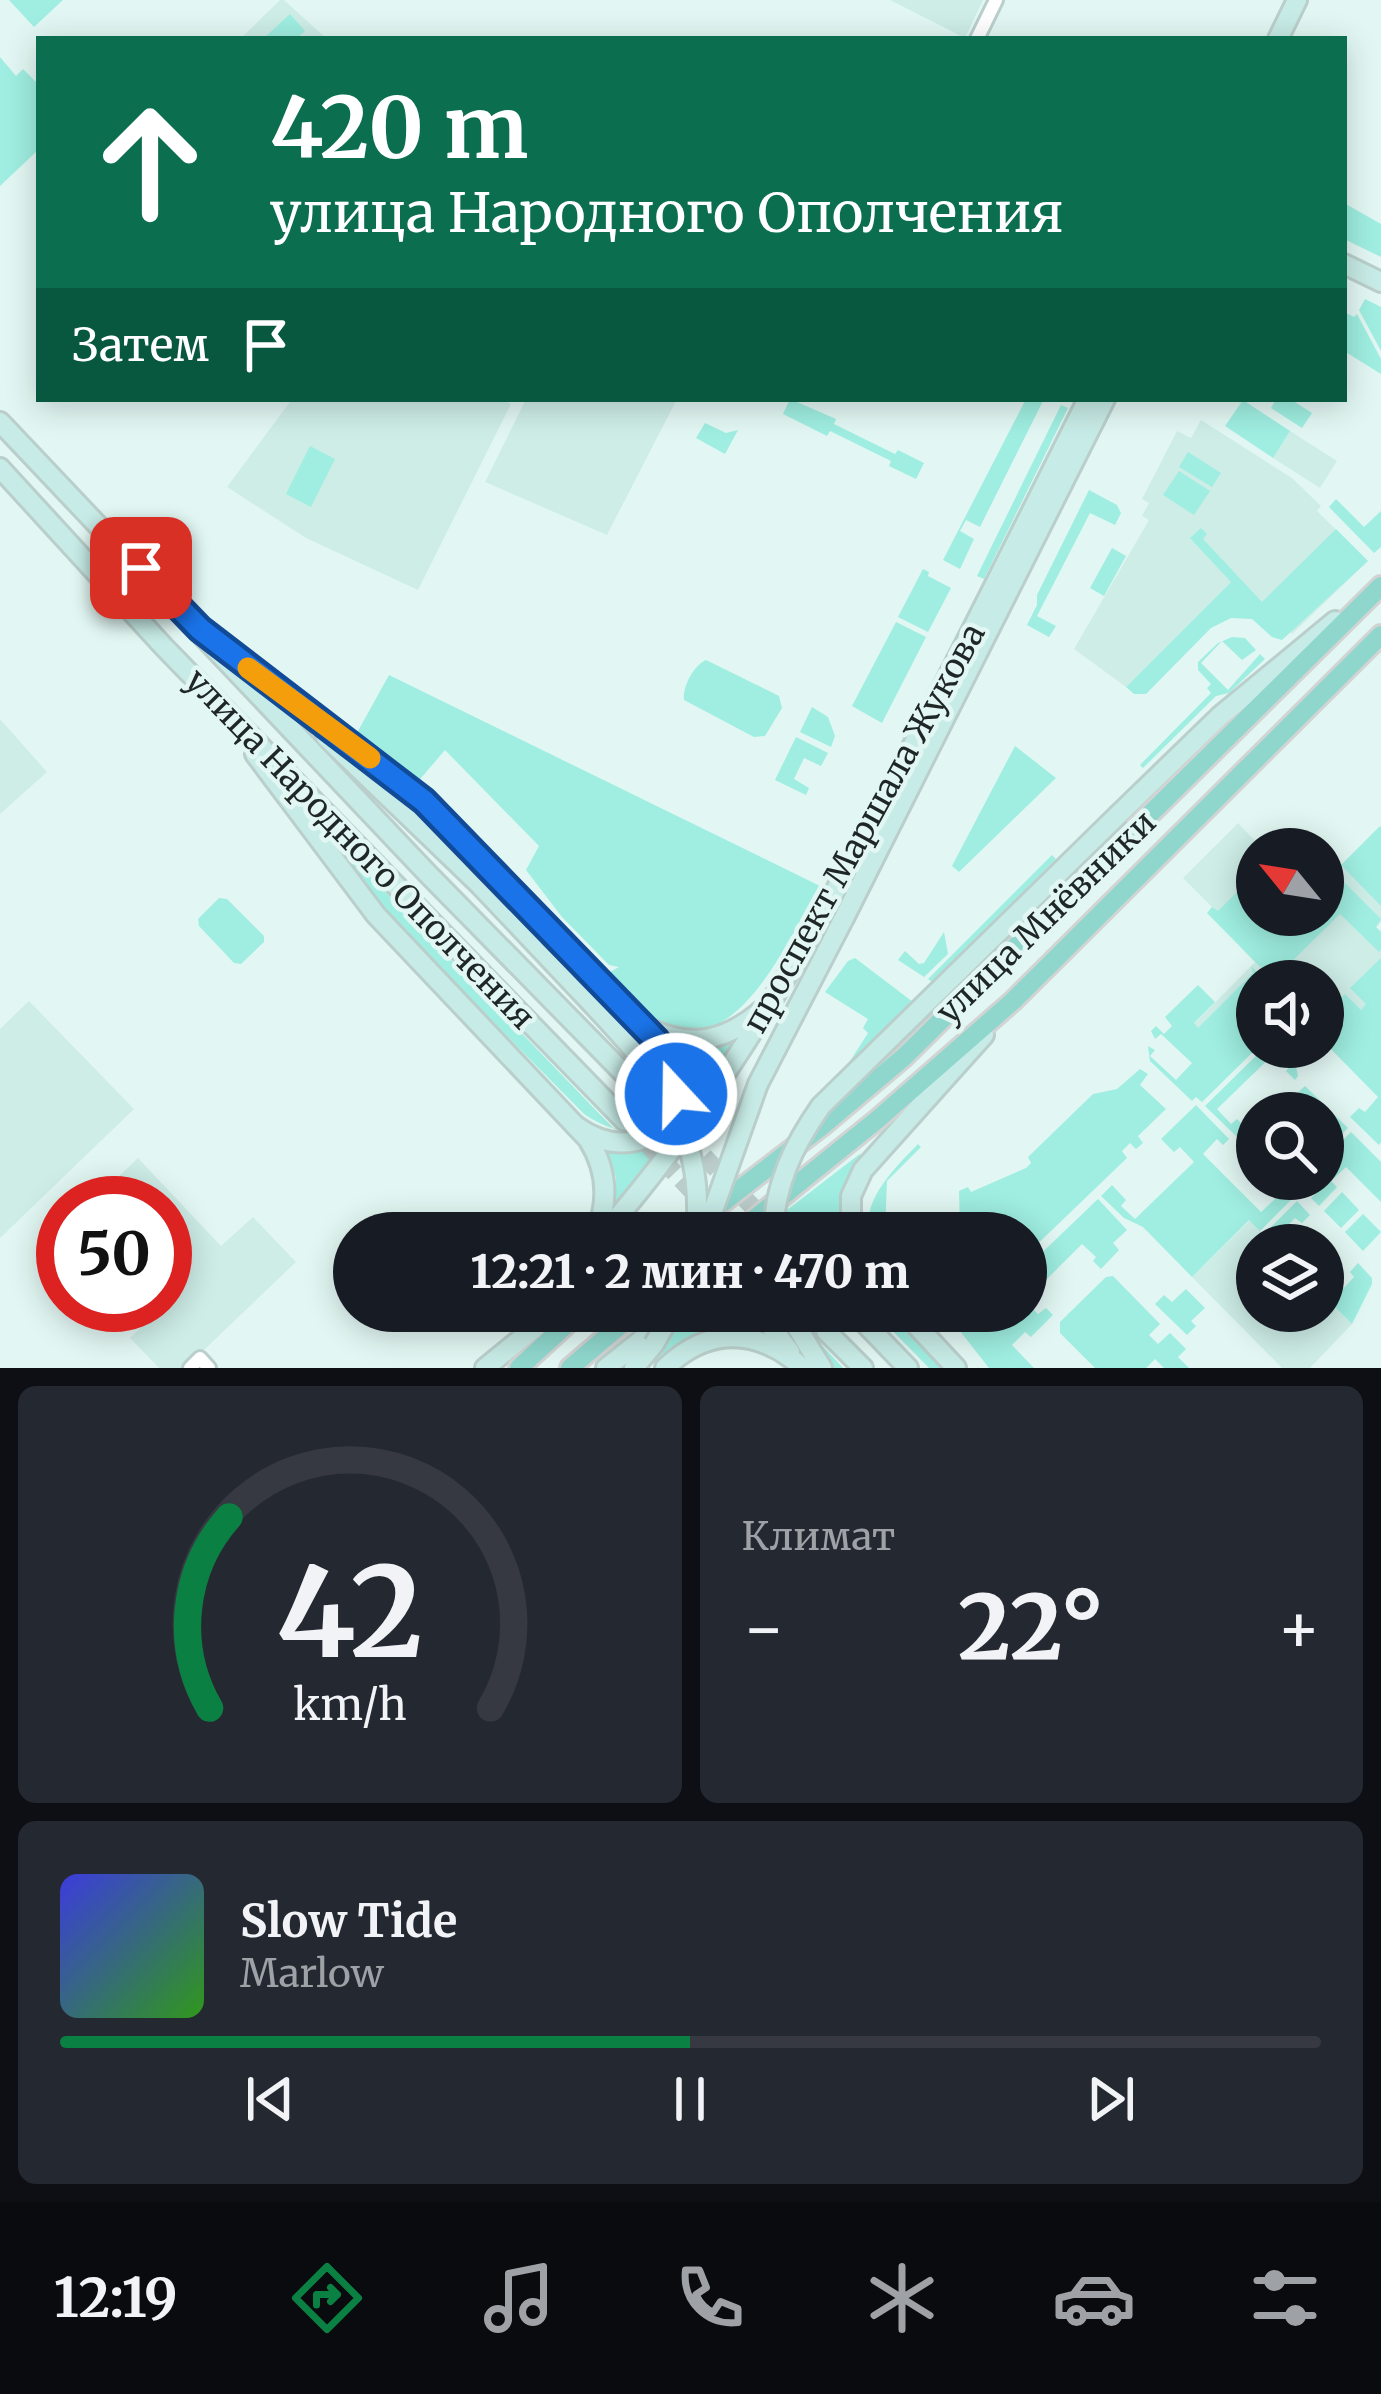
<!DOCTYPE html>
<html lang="ru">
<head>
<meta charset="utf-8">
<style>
	:root { --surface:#171b24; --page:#242831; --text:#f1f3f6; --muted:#9ea1a6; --line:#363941; --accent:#0b8043 }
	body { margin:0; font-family:Merriweather,serif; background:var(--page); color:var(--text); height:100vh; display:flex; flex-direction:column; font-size:45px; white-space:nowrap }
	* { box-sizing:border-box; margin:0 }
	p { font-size:39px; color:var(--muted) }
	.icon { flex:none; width:66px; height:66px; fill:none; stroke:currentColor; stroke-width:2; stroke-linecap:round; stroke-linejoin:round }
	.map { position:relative; height:1368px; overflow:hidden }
	.side { display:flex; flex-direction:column; gap:18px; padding:18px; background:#0d0f14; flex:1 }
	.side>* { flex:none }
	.banner { position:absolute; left:36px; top:36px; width:1311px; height:366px; border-radius:0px; box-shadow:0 6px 30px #0003; background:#0b6e4f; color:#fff; overflow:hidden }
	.needle { width:78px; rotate:300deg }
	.buttons { position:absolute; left:1236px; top:828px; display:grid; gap:24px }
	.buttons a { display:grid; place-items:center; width:108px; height:108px; border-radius:50%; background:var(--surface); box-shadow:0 6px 30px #0003; font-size:60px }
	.speed { position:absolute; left:36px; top:1176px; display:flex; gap:24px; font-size:60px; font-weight:700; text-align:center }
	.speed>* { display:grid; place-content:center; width:156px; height:156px; border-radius:50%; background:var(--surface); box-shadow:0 6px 30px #0003; line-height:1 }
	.speed .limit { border:18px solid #d22; background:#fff; color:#111 }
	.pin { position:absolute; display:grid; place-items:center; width:102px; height:102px; color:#fff; margin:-51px; border-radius:24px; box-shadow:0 6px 18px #0006 }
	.me { position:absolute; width:132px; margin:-66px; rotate:339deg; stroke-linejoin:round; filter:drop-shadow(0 0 9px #0008) }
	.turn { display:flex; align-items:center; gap:42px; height:252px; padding:0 36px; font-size:54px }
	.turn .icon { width:156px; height:156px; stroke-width:2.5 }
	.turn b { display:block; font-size:84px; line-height:102px }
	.then { display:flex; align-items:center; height:114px; padding:0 36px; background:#0003; gap:24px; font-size:45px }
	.big { font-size:90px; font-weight:800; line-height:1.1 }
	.side .tile { flex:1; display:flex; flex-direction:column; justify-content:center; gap:18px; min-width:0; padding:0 42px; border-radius:18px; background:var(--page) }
	.side .dial { align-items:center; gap:0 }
	.dial svg { height:312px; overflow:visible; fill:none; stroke:var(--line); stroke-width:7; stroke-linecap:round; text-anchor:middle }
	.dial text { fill:var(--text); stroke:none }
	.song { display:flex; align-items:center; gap:36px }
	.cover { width:144px; height:144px; border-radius:18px; background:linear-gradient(135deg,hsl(240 70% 55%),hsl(110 70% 35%)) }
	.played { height:12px; border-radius:6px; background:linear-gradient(90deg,var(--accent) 50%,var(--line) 50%) }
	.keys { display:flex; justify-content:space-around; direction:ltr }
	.heat { display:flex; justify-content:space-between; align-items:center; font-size:66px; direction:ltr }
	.side .tiles { flex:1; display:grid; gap:18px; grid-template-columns:1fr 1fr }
	.tile:last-child { grid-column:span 2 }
	.trip { position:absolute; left:333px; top:1212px; width:714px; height:120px; border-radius:60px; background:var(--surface); box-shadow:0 6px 30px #0003; font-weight:800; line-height:120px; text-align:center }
	.tab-bar { display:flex; height:192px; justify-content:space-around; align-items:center; background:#090b0e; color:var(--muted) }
	.tab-bar .icon { width:84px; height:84px }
	.tab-bar .current { color:var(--accent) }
	.tab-bar b { font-size:54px; color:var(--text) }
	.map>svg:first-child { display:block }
	.built { fill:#ceede7 }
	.green { fill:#9feee1 }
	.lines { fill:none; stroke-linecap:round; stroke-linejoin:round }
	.secondary-tunnel { stroke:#bbcdca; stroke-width:18; stroke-dasharray:18 9; stroke-linecap:butt }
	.street-casing { stroke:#bacfcb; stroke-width:18 }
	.secondary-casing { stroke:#bacfcb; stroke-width:24 }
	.primary-casing { stroke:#d2d4d4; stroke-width:24 }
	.street { stroke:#fff; stroke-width:12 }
	.secondary { stroke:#c7ebe6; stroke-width:18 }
	.primary { stroke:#8fd7cd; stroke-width:18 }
	.secondary-bridge-casing { stroke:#bacfcb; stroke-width:24; stroke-linecap:butt }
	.secondary-bridge { stroke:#c7ebe6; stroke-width:18 }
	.route-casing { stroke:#114b97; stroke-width:30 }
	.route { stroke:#1a73e8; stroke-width:21 }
	.slow { stroke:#f59e0b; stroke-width:21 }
	.labels { text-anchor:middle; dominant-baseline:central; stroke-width:9; stroke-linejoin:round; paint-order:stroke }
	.street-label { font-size:33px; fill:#1f2726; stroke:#e2f7f3 }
</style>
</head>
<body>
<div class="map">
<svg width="1381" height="1368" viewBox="0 0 1381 1368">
	<rect width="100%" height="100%" fill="#e2f7f3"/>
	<g class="built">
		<path d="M 280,0 L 284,0 L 327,39 L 240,39 Z"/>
		<path d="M 890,0 L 983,0 L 965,38 Z"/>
		<path d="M 292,399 L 500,399 L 511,404 L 418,590 L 306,538 L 227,487 Z"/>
		<path d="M 526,399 L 677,399 L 607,535 L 485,482 Z"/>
		<path d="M 1201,420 L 1292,478 L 1321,506 L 1317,511 L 1368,561 L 1292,634 L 1231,582 L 1126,687 L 1074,649 L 1149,520 L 1142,516 L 1149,503 L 1142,499 L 1177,431 L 1191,438 Z"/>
		<path d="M 1290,431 L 1337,461 L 1320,488 L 1273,458 Z"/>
		<path d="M 0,719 L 47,772 L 0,814 Z"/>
		<path d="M 1238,823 L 1263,849 L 1257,849 L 1257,915 L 1323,915 L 1323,857 L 1338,871 L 1381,827 L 1381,922 L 1376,927 L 1381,932 L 1381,990 L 1337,1034 L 1323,1029 L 1323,981 L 1257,981 L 1257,1044 L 1189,1029 L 1255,962 L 1241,948 L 1247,942 L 1183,878 Z"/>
		<path d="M 29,1001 L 134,1109 L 0,1238 L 0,1029 Z"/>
		<path d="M 138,1158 L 221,1246 L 253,1217 L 296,1262 L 185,1368 L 159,1368 L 130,1338 L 153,1316 L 142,1305 L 165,1305 L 165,1203 L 91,1203 Z"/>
		<path d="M 1250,1220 L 1274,1245 L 1257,1245 L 1257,1311 L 1323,1311 L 1323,1295 L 1352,1324 L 1310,1368 L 1282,1368 L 1192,1277 Z"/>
	</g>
	<g class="green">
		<path d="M 9,0 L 63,0 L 34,27 Z"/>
		<path d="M 290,14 L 305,31 L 296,39 L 263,39 Z"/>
		<path d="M 0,57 L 16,76 L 23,69 L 39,85 L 39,149 L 0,186 Z"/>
		<path d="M 1344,203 L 1381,224 L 1381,257 L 1344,239 Z"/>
		<path d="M 1365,299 L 1381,307 L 1381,351 L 1359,310 Z"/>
		<path d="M 1344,312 L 1354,317 L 1357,314 L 1381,359 L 1381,374 L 1344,351 Z"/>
		<path d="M 790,399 L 836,419 L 834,424 L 895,454 L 898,450 L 924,463 L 916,479 L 889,466 L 891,461 L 830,431 L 827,436 L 783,414 Z"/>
		<path d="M 1026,399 L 1044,399 L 980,527 L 966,520 L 960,531 L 974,539 L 960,569 L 943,560 Z"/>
		<path d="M 1276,399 L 1290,399 L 1312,413 L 1302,428 L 1271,408 Z"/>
		<path d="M 1243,400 L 1290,431 L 1273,458 L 1225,426 Z"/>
		<path d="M 1061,405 L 1068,408 L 984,579 L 977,576 Z"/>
		<path d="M 705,423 L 726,433 L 738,430 L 725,454 L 696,438 Z"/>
		<path d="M 310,446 L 335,459 L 311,507 L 286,494 Z"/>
		<path d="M 1188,452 L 1221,473 L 1212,487 L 1179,467 Z"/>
		<path d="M 1179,471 L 1210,491 L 1194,515 L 1163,495 Z"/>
		<path d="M 1089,490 L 1117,505 L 1121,513 L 1115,525 L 1090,513 L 1037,616 L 1056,626 L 1049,637 L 1027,625 L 1037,605 L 1037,595 Z"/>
		<path d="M 1336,499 L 1364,527 L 1381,511 L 1381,547 L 1374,553 L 1329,507 Z"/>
		<path d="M 1201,528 L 1207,534 L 1203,539 L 1262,602 L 1336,529 L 1368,561 L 1282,640 L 1272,637 L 1252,619 L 1231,618 L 1211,628 L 1146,694 L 1134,694 L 1126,687 L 1231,582 L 1190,538 Z"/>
		<path d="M 1112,548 L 1126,556 L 1104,596 L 1090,588 Z"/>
		<path d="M 923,569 L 929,572 L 928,576 L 951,588 L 928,632 L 898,617 Z"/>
		<path d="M 896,622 L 926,637 L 882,723 L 852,706 Z"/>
		<path d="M 1232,637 L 1245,638 L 1256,650 L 1242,660 L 1222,641 L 1201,663 L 1228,690 L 1260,654 L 1265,659 L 1229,693 L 1216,696 L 1143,768 L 1140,765 L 1211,693 L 1207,688 L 1211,684 L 1198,670 L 1198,662 L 1218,643 Z"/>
		<path d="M 706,660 L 779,696 L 782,708 L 765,736 L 754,737 L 684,700 C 682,687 694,665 706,660 Z"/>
		<path d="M 389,675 L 820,886 C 787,941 729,1081 645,1014 C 630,1002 621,986 610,972 L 619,967 L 609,965 L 562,917 L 526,870 L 539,846 L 445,750 L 416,784 L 358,738 L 358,731 Z"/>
		<path d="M 812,707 L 828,717 L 835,736 L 831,747 L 800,732 Z"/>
		<path d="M 796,737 L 828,753 L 821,766 L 804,758 L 794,779 L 809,788 L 806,795 L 775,780 Z"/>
		<path d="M 1015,746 L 1056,778 L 959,872 L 952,866 Z"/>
		<path d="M 1380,826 L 1381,827 L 1381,906 L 1341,865 Z"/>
		<path d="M 342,847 L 615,1130 L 665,1080 L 669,1091 L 656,1126 C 626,1134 610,1131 584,1114 L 382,910 L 348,863 Z"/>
		<path d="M 1052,855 L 1056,859 L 932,982 L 928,979 Z"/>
		<path d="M 1257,872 L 1257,915 L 1323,915 L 1323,887 L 1336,874 L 1381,919 L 1376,927 L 1381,932 L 1381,950 L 1379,952 L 1340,914 L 1273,980 L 1207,913 L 1212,907 L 1218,911 Z"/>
		<path d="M 219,898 L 227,899 L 264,936 L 264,942 L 241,964 L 234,963 L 199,926 L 198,919 Z"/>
		<path d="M 944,932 L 948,954 L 924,977 L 898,960 L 905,951 L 919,964 L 924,963 Z"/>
		<path d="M 855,958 L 913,1002 L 845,1069 L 868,1033 L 863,1028 L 868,1019 L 825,992 L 848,961 Z"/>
		<path d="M 1381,958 L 1381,1142 L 1379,1145 L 1350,1117 L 1359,1108 L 1365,1112 L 1378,1097 L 1323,1041 L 1323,1015 L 1345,994 L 1361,1010 L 1366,1004 L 1350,988 Z"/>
		<path d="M 1251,966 L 1266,981 L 1257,981 L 1258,1047 L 1202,1102 L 1196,1097 L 1192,1101 L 1150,1061 L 1148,1046 L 1155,1050 L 1150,1056 L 1176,1080 L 1192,1063 L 1161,1034 L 1155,1039 L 1151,1031 L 1156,1026 L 1164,1034 L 1172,1026 L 1165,1017 L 1198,985 L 1215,1002 L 1194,1023 L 1198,1028 L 1253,973 Z"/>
		<path d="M 741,1039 L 695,1108 L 615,1210 L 616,1178 L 608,1151 C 673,1162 699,1101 672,1049 L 709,1052 Z"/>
		<path d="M 1265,1047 L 1277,1047 L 1296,1066 L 1298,1076 L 1295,1080 L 1286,1071 L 1290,1066 L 1276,1052 L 1217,1109 L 1231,1124 L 1237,1119 L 1246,1128 L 1237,1137 L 1205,1106 Z"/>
		<path d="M 1140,1069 L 1148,1074 L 1140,1085 L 1166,1109 L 1138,1136 L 1143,1143 L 1136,1149 L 1130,1143 L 1122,1151 L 1127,1158 L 1026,1255 L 1026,1233 L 960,1231 L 959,1191 L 968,1187 L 971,1192 L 1026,1168 L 1031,1163 L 1028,1157 L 1093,1094 L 1117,1089 Z"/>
		<path d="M 1305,1086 L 1348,1128 L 1323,1153 L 1323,1113 L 1276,1113 Z"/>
		<path d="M 1196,1105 L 1229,1139 L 1223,1145 L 1217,1139 L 1203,1154 L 1261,1212 L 1275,1199 L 1270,1193 L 1279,1184 L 1293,1198 L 1260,1231 L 1249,1220 L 1192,1277 L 1143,1227 L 1124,1218 L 1101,1196 L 1112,1185 L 1126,1200 L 1121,1206 L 1135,1219 L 1194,1162 L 1180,1147 L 1174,1152 L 1161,1139 Z"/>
		<path d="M 1351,1132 L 1381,1162 L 1381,1202 L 1346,1167 L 1331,1181 L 1337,1187 L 1319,1206 L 1311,1198 L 1323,1187 L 1315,1179 L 1323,1179 L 1323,1160 Z"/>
		<path d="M 918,1144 L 921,1147 L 887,1181 L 885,1233 L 869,1233 C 862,1199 896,1167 918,1144 Z"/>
		<path d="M 861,1153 L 843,1194 L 843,1233 L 757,1233 Z"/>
		<path d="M 1342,1192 L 1359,1210 L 1341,1228 L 1324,1211 Z"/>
		<path d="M 1098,1199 L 1127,1230 L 1113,1243 L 1119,1250 L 1101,1269 L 1093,1261 L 1096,1257 L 1082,1244 L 1026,1300 L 1026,1268 Z"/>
		<path d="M 1297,1201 L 1310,1215 L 1302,1223 L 1295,1218 L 1282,1232 L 1294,1245 L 1274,1245 L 1263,1235 Z"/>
		<path d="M 1363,1214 L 1381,1232 L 1363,1251 L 1345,1232 Z"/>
		<path d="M 1358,1263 L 1372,1278 L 1372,1284 L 1352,1324 L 1323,1295 L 1323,1274 L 1341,1291 L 1354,1277 L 1350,1272 Z"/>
		<path d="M 1113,1276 L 1160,1324 L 1149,1335 L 1158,1344 L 1170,1333 L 1186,1349 L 1178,1357 L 1189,1368 L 1164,1368 L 1155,1359 L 1146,1368 L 1095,1368 L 1060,1333 L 1060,1322 L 1106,1277 Z"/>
		<path d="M 1186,1289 L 1205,1308 L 1191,1321 L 1196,1326 L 1187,1335 L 1155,1304 L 1164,1295 L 1172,1302 Z"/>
		<path d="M 1026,1302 L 1038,1314 L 1046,1308 L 1053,1315 L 1031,1337 L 1025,1332 L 1012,1345 L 1034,1368 L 989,1368 L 956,1326 L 974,1311 L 1026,1311 Z"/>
		<path d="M 688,1311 L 756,1311 L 764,1329 C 711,1324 687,1329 648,1368 L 619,1368 Z"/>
		<path d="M 770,1311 L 846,1311 L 817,1340 L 843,1368 L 813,1368 L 786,1338 Z"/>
		<path d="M 873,1311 L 891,1311 L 946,1368 L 929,1368 Z"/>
	</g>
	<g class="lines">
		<g class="secondary-tunnel">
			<path d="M 648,1098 L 770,1225"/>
			<path d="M 625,1121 L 732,1233"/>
			<path d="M 807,1311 L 826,1331"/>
		</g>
		<g class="street-casing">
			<g id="street">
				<path d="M 977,39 L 996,0"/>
				<path d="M 190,1368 L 200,1358 L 209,1368"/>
			</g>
		</g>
		<g class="secondary-casing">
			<g id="secondary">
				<path d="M 1278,39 L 1297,0"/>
				<path d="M 1344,264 L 1381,282"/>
				<path d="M 0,422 L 427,873 L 648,1098"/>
				<path d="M 0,468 L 164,647 L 625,1121"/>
				<path d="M 250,669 L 425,801 L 659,1045 C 704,1112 641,1173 576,1126"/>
				<path d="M 326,737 L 478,883"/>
				<path d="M 255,754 L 376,915 L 588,1139 C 607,1169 609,1201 596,1233"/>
				<path d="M 1119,814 L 1220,716 L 1335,621"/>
				<path d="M 845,916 L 1105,399"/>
				<path d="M 650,1029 C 693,1049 727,1040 762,1010"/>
				<path d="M 604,1233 C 709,1113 789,978 864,838 C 942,693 1014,546 1088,399"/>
				<path d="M 851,1233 L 851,1196 L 863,1170 L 984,1035"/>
				<path d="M 765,1311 L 772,1328 L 790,1352"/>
				<path d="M 787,1311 L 822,1368"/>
				<path d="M 853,1311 L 908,1368"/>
				<path d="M 903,1311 L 956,1368"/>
				<path d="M 826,1331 L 863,1368"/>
				<path d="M 485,1368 L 555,1311"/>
				<path d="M 606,1368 L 670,1317"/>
				<path d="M 634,1368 L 654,1344"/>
				<path d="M 665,1368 C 709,1326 758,1328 803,1368"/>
			</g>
		</g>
		<g class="primary-casing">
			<g id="primary">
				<path d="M 683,1233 L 822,1126 L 904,1057 L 1381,586"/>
				<path d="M 737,1233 L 878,1119 L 1013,1001 L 1381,635"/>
				<path d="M 519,1368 L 581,1311"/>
				<path d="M 570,1368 L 637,1311"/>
			</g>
		</g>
		<use href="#street" class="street"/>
		<use href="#secondary" class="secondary"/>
		<use href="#primary" class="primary"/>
		<g class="secondary-bridge-casing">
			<g id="secondary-bridge">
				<path d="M 478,883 C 512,919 546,955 580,991 C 650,1065 706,1123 696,1233"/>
				<path d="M 705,1233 L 758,1084 L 845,916"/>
				<path d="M 773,1233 C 775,1184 793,1146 821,1106 L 1119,814"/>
				<path d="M 654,1344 L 673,1311"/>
			</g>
		</g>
		<use href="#secondary-bridge" class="secondary-bridge"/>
	</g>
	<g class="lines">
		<g class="route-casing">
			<path id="route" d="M 141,568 L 200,629 L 424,801 L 656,1040 L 669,1062 L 676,1094"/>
		</g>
		<use href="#route" class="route"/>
		<path class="slow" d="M 248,668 L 370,758"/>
	</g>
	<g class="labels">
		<g class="street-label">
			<text transform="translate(864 828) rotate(-61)">проспект Маршала Жукова</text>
			<text transform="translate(360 849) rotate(46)">улица Народного Ополчения</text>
			<text transform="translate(1046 917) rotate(-44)">улица Мнёвники</text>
		</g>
	</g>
</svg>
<div class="buttons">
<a><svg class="needle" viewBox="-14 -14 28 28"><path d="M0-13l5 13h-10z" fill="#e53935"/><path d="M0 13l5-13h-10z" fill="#9ea1a6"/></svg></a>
<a><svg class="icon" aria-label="sound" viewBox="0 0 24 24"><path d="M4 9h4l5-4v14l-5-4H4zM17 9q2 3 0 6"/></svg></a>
<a><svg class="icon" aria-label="search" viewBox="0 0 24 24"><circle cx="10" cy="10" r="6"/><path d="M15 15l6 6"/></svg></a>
<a><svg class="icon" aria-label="layers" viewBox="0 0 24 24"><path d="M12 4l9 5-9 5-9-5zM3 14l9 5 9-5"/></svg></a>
</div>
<div class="speed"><div class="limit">50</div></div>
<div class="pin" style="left:141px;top:568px;background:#d93025"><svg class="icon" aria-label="arrive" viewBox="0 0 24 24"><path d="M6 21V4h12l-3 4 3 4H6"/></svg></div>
<svg class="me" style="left:676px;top:1094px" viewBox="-20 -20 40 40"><circle r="17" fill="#1a73e8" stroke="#fff" stroke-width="3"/><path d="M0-11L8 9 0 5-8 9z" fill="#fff"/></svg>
<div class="trip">12:21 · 2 мин · 470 m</div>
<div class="banner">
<div class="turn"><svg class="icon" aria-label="ahead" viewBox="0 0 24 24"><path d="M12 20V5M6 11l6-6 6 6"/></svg><div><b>420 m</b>улица Народного Ополчения</div></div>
<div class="then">Затем<svg class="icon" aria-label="arrive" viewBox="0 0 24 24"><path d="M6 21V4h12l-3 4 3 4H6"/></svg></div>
</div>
</div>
<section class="side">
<div class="tiles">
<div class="tile dial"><svg viewBox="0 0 100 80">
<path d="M14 69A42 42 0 1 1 86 69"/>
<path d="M14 69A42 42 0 0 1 19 20" stroke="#0b8043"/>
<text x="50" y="56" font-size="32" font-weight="700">42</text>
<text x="50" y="72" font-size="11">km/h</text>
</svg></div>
<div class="tile"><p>Климат</p>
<div class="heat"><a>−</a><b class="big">22°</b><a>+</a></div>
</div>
<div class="tile">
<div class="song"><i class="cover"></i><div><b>Slow Tide</b><p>Marlow</p></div></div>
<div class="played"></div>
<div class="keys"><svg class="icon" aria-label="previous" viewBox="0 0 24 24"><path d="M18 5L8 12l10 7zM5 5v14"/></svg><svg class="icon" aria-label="pause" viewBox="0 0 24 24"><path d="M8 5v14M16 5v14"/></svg><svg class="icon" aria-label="next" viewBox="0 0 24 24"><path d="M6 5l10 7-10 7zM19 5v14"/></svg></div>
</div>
</div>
</section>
<nav class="tab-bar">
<b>12:19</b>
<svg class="icon current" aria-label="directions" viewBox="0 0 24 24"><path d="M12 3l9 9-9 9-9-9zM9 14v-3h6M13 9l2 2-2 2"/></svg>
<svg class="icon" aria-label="music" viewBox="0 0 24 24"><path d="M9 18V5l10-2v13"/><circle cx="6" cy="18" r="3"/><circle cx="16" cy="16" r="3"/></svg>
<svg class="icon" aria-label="phone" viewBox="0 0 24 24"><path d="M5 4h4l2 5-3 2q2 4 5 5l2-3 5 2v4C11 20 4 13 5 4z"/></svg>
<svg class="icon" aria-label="climate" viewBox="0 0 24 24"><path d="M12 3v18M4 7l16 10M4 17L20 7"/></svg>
<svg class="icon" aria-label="car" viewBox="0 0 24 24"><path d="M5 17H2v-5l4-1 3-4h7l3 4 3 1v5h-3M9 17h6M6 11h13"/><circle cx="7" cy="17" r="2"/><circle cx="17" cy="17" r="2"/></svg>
<svg class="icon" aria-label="filters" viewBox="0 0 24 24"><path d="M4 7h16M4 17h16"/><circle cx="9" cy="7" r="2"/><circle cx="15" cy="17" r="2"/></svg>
</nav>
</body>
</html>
